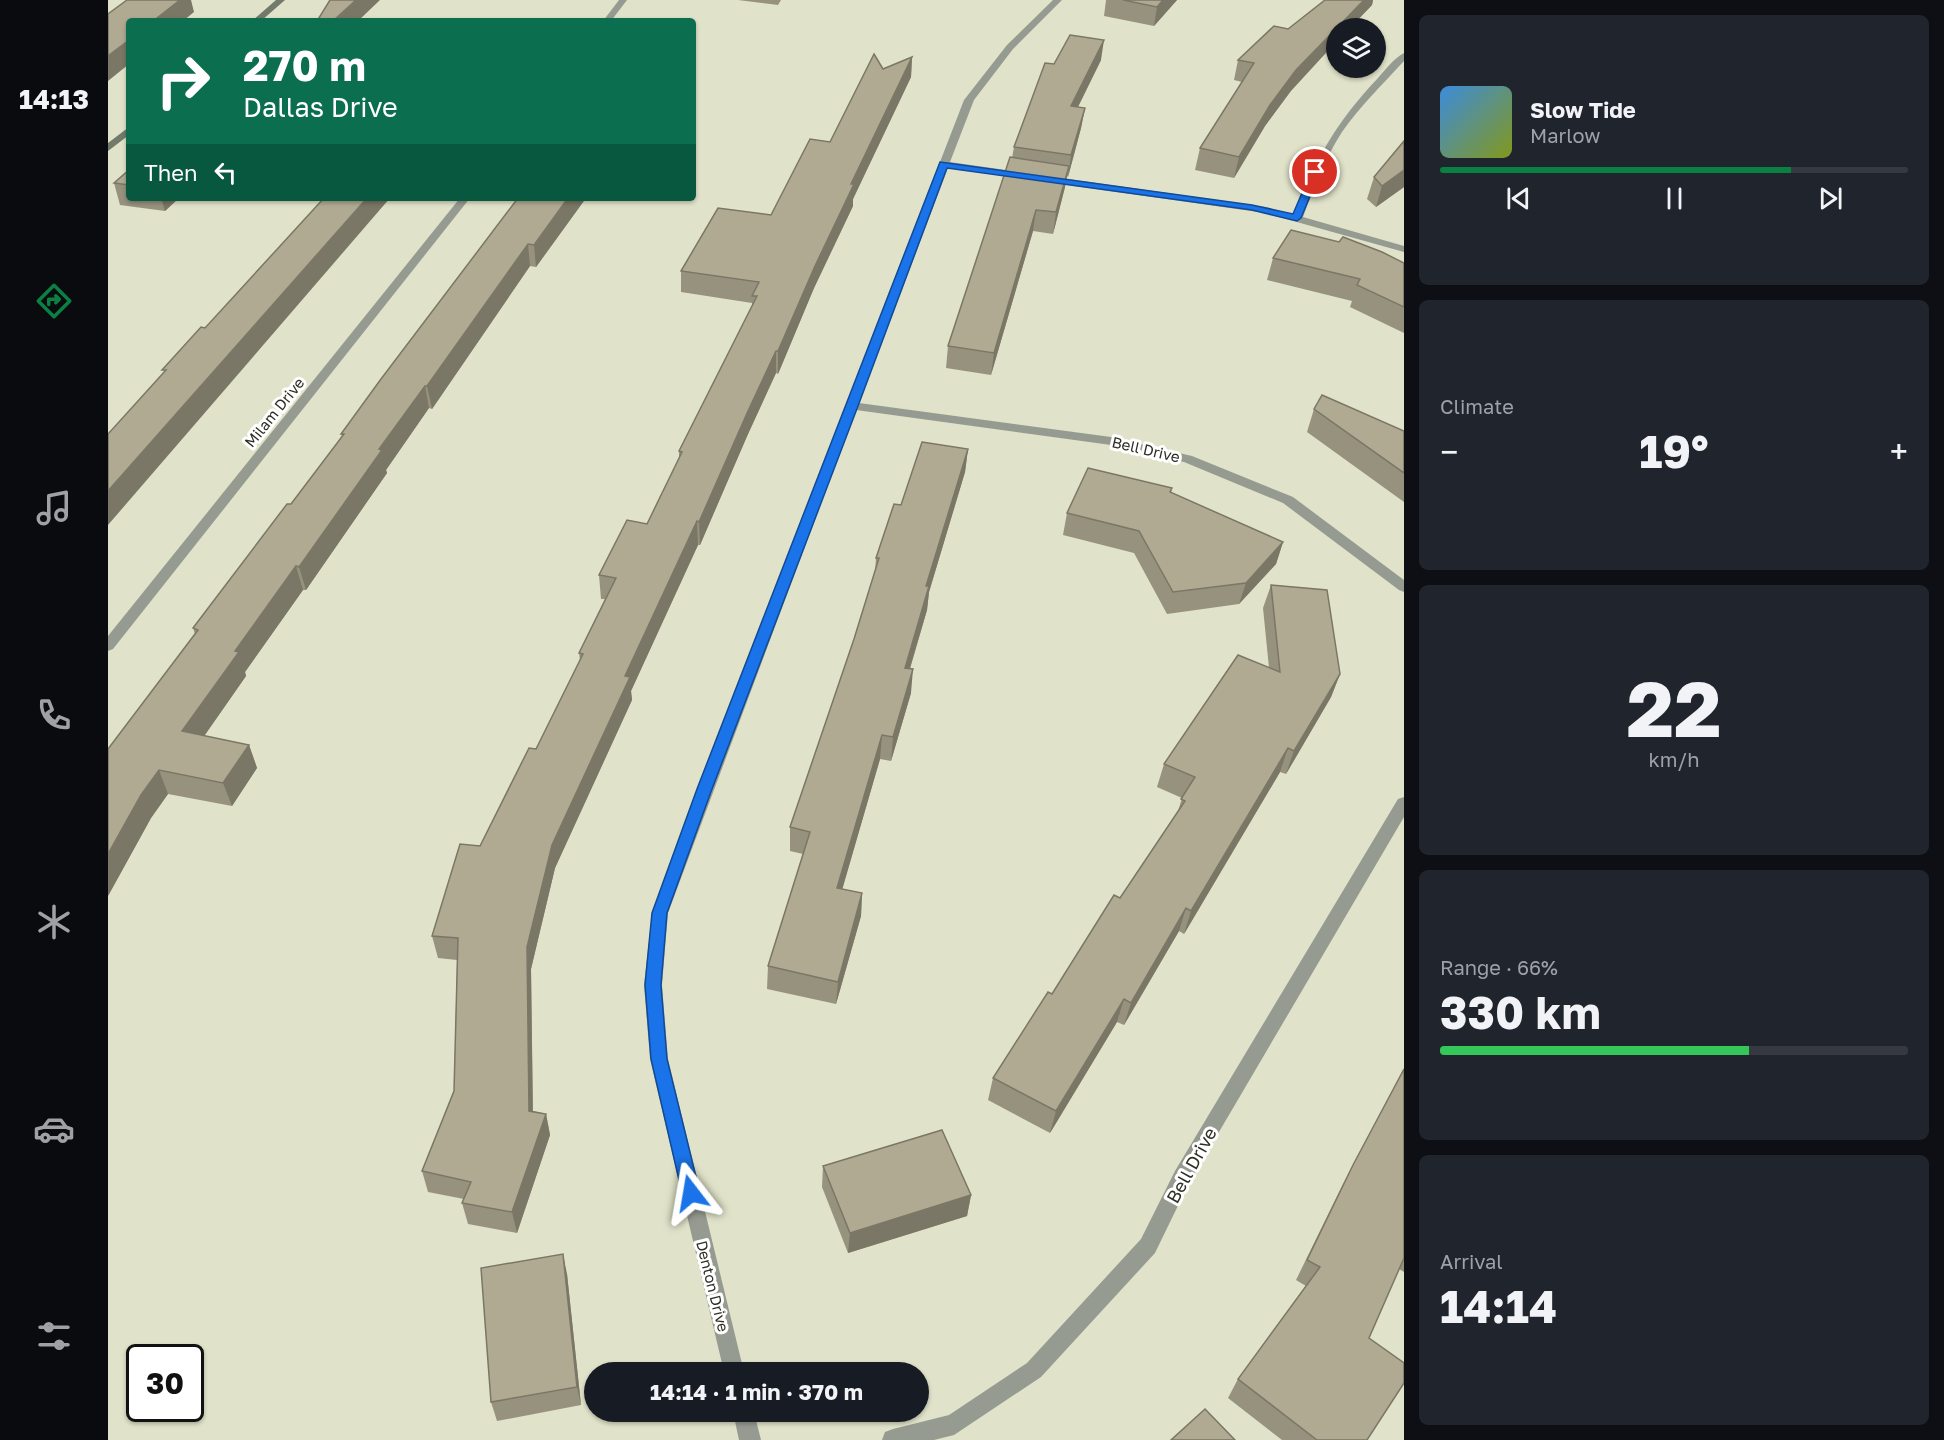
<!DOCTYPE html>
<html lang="en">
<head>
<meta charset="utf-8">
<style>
	:root { --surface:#171b24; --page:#20242c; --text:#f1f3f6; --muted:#9ea1a6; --line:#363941; --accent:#0b8043 }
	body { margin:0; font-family:"Golos Text",sans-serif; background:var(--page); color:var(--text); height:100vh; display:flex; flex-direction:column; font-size:22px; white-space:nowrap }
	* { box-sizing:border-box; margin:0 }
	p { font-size:20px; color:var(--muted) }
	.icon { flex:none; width:33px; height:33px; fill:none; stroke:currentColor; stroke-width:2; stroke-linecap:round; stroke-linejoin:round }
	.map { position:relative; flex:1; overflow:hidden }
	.details { display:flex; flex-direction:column; gap:15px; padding:15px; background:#0d0f14; width:540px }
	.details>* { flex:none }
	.top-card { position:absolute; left:18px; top:18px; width:570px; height:183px; border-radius:6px; box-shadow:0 2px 4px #0004; background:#0b6e4f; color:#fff; overflow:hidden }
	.fabs { position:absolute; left:1218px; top:18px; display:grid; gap:12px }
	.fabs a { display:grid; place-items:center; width:60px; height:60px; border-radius:50%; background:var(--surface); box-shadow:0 2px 4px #0004; font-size:30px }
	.speed { position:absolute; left:18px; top:1344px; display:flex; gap:12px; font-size:30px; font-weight:700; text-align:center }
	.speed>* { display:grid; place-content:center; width:78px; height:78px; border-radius:50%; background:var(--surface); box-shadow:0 2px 4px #0004; line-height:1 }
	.speed .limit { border:3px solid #111; border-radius:9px; background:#fff; color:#111 }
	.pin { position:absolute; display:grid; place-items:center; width:51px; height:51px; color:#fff; margin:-26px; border:3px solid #fff; border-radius:50%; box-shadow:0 2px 6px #0007 }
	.me { position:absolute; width:66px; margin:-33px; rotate:346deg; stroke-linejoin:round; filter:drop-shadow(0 0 4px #0008) }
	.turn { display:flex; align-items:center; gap:21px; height:126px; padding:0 18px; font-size:27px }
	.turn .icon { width:78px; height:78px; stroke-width:2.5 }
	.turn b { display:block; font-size:42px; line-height:51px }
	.then { display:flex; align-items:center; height:57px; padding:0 18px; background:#0003; gap:12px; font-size:22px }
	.big { font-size:45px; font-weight:700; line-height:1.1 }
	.details .tile { flex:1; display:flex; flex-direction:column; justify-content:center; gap:9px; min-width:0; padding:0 21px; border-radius:9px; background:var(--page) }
	.details .dial { align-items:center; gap:0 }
	.dial b { font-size:78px; line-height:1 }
	.song { display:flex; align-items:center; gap:18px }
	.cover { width:72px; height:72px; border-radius:9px; background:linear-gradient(135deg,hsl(210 70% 55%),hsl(70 70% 35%)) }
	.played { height:6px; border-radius:3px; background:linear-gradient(90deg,var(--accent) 75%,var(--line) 75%) }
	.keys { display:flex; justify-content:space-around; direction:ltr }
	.heat { display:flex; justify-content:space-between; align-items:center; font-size:33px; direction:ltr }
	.charge { height:9px; border-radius:4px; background:linear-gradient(90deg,#34c759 66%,var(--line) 0) }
	.trip { position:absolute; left:476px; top:1362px; width:345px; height:60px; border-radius:30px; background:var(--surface); box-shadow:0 2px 4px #0004; font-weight:700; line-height:60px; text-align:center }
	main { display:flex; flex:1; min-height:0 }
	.tabs { display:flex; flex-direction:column; width:108px; justify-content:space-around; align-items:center; background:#090b0e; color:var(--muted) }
	.tabs .icon { width:42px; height:42px }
	.tabs .current { color:var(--accent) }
	.tabs b { font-size:27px; color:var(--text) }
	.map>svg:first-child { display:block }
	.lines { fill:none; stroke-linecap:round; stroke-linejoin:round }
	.street { fill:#969b91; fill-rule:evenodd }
	.secondary { fill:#727a6c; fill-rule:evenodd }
	.wall { fill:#97927e }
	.shaded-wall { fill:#7b7766 }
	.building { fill:#b0aa92; stroke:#7b7766; stroke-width:1.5 }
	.route { fill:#1a73e8; stroke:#114b97; stroke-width:1.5 }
	.labels { text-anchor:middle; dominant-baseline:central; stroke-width:6; stroke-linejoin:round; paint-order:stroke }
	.street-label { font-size:15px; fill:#2d2e24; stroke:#fff }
	.near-street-label { font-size:18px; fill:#2d2e24; stroke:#fff }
</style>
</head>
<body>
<main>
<nav class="tabs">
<b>14:13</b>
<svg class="icon current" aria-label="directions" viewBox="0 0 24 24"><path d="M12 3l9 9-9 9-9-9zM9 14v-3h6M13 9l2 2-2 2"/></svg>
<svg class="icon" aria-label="music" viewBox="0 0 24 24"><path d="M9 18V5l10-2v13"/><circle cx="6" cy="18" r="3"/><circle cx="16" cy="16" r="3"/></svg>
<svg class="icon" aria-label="phone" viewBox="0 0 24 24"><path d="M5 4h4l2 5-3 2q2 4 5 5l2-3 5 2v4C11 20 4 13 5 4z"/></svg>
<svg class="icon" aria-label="climate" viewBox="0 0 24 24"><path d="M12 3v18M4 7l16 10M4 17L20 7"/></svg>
<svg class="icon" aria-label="car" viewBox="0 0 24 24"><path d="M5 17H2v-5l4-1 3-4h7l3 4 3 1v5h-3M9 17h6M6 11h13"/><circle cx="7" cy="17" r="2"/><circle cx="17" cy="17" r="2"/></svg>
<svg class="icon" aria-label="filters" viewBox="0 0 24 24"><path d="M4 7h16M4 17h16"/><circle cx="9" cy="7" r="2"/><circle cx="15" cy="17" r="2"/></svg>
</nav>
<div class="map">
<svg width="1296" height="1440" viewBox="0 0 1296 1440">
	<rect width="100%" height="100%" fill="#e0e3c9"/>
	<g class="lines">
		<g class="street">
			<path d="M 511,0 L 519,0 L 503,21 L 495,21 Z"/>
			<path d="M 945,0 L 954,0 L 905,49 L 866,100 L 842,162 L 1158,207 L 1185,214 C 1207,160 1229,121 1270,78 C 1277,70 1286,58 1296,53 L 1296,61 C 1275,84 1252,106 1234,132 C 1217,158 1206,188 1195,217 L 1296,246 L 1296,252 L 1157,213 L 840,168 L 751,403 L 1003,437 L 1084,456 L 1185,497 L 1296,580 L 1296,592 L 1291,590 L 1175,503 L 1076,462 L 1003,445 L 748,410 L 560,913 L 554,985 L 560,1059 L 636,1372 L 616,1372 L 542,1059 L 536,985 L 544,913 L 589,789 L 856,100 L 899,45 Z"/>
			<path d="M 352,198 L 362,198 L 5,649 L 0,651 L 0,636 Z"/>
			<path d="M 1296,797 L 1296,817 L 1081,1183 L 1047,1253 L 933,1377 L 846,1435 L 826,1440 L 774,1440 L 777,1432 L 785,1429 L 841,1415 L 919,1363 L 1033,1239 L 1067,1171 L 1290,799 Z"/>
			<path d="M 625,1412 L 646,1412 L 653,1440 L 631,1440 Z"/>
		</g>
		<g class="secondary">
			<path d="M 168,0 L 177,0 L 153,21 L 144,21 Z"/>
			<path d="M 21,127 L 21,135 L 0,151 L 0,143 Z"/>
		</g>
	</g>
	<g class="wall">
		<path d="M 630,0 L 673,0 L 670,5 Z"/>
		<path d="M 998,0 L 1069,0 L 1046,26 L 996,16 Z"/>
		<path d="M 1217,0 L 1265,0 L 1264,5 L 1242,28 L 1228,28 L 1157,126 L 1126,178 L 1087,170 L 1092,148 L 1134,82 L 1126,80 L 1130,60 L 1180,29 Z"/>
		<path d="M 804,57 L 803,77 L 745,199 L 745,206 L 706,288 L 670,374 L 668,373 L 640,434 L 592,545 L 590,545 L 523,691 L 524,700 L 447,868 L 423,969 L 425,1111 L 438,1114 L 442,1135 L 409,1233 L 360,1224 L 354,1203 L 356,1199 L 320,1192 L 314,1171 L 346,1091 L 349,960 L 330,958 L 324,936 L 372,846 L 428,749 L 472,661 L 471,653 L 497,599 L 493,599 L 491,575 L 539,524 L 571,459 L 571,451 L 644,306 L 644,303 L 573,292 L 573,271 L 663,215 L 722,142 L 775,69 Z"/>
		<path d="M 993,60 L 970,107 L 977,108 L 973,128 L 960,177 L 959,176 L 957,187 L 945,234 L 925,231 L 883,375 L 838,368 L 840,346 L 904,158 L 906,147 L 946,64 Z"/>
		<path d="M 1296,141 L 1296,187 L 1268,207 L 1259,199 L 1266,177 Z"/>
		<path d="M 21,170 L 21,198 L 71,198 L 57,211 L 12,205 L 6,183 Z"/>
		<path d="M 410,198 L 478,198 L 428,267 L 422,266 L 324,409 L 321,408 L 278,470 L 279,473 L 198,590 L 195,590 L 137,672 L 138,676 L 96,736 L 141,745 L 149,768 L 124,806 L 60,794 L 43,818 L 0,896 L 87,634 L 85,628 L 183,504 L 234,436 L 233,434 Z"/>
		<path d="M 1165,258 L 1296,263 L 1296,333 L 1242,307 L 1244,301 L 1159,280 Z"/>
		<path d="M 1206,409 L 1296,431 L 1296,502 L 1199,432 Z"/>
		<path d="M 860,449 L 857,472 L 821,592 L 819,610 L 802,669 L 803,693 L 783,761 L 772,759 L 734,889 L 754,893 L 753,916 L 728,1004 L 659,989 L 660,966 L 695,854 L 682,851 L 682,827 L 746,639 L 767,572 L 768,558 L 793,505 Z"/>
		<path d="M 1064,488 L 1063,493 L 1175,542 L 1168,564 L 1131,604 L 1059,614 L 1026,553 L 955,535 L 959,513 Z"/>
		<path d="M 1163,585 L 1232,674 L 1223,697 L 1178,774 L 1172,772 L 1076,934 L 1071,931 L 1016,1025 L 1009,1022 L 942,1133 L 880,1100 L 885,1078 L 1012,898 L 1070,811 L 1074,798 L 1049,787 L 1056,764 L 1161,668 L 1155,608 Z"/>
		<path d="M 1296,1068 L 1296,1272 L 1291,1269 L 1261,1338 L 1259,1440 L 1174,1440 L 1120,1398 L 1130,1379 L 1198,1286 L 1188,1280 L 1234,1186 Z"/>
		<path d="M 715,1166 L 863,1195 L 859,1216 L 740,1253 L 714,1187 Z"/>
		<path d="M 459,1274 L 473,1405 L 389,1421 L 383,1402 Z"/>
	</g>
	<g class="shaded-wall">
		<path d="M 72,0 L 83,0 L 86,12 L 75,21 L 45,21 Z"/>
		<path d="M 248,0 L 272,0 L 250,21 L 225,21 Z"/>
		<path d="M 1055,0 L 1069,0 L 1046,26 L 1049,7 Z"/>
		<path d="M 1256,0 L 1265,0 L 1264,5 L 1242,28 L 1228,28 L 1228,42 L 1183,91 L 1157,126 L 1126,178 L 1131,157 L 1162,105 L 1188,70 Z"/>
		<path d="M 21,40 L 21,64 L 0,81 L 0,56 Z"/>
		<path d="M 996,40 L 993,60 L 960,127 L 963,106 Z"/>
		<path d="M 804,57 L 803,77 L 745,199 L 745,206 L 706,288 L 670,374 L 670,351 L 743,184 Z"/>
		<path d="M 977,108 L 973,128 L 960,177 L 963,155 Z"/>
		<path d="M 961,166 L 957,187 L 945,234 L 948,212 Z"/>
		<path d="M 1296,170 L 1296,187 L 1268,207 L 1274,186 Z"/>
		<path d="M 53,198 L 71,198 L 57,211 Z"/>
		<path d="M 259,198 L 282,198 L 0,525 L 0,491 Z"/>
		<path d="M 460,198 L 478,198 L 428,267 L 426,245 Z"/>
		<path d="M 928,210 L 925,231 L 883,375 L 886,353 Z"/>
		<path d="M 420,244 L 422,266 L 324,409 L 319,386 Z"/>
		<path d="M 668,351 L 668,373 L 640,434 L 592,545 L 591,522 L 640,411 Z"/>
		<path d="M 317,386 L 321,408 L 278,470 L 279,473 L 198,590 L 191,567 L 271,449 Z"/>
		<path d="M 860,449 L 857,472 L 821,592 L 819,610 L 795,691 L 797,668 L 818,586 Z"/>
		<path d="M 589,521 L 590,545 L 523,691 L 524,700 L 447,868 L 423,969 L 425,1132 L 421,1111 L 419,947 L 444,845 L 517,676 Z"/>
		<path d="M 1175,542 L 1168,564 L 1131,604 L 1138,583 Z"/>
		<path d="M 188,566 L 195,590 L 137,672 L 138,676 L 83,755 L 74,731 L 127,651 Z"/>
		<path d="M 805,669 L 803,693 L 783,761 L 785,737 Z"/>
		<path d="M 1232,674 L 1223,697 L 1178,774 L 1186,751 Z"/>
		<path d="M 774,735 L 772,759 L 728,911 L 729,888 Z"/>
		<path d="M 141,745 L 149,768 L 124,806 L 115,783 Z"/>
		<path d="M 1180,748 L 1172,772 L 1076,934 L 1083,911 Z"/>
		<path d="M 51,770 L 60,794 L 43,818 L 0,896 L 0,854 L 33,795 Z"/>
		<path d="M 754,893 L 753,916 L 728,1004 L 730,982 Z"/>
		<path d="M 1078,908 L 1071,931 L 1016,1025 L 1023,1003 Z"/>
		<path d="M 1016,999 L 1009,1022 L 942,1133 L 948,1111 Z"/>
		<path d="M 438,1114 L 442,1135 L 409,1233 L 404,1212 Z"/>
		<path d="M 863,1195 L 859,1216 L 740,1253 L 742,1233 Z"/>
		<path d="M 455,1254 L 459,1274 L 473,1405 L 469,1387 Z"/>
	</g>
	<g class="building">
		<path d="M 19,0 L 72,0 L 45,21 L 21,21 L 21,40 L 0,56 L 0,14 Z"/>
		<path d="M 222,0 L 248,0 L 225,21 L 209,21 Z"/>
		<path d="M 1015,0 L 1055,0 L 1049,7 Z"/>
		<path d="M 1217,0 L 1256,0 L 1188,70 L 1162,105 L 1131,157 L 1092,148 L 1146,63 L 1130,60 L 1166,26 L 1180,29 Z"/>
		<path d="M 962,35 L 996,40 L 963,106 L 977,108 L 963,155 L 906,147 L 937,63 L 946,64 Z"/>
		<path d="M 766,54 L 775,69 L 804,57 L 743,184 L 746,184 L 707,266 L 670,351 L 668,351 L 640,411 L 591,522 L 589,521 L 517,676 L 522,677 L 444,845 L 419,947 L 421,1111 L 438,1114 L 404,1212 L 354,1203 L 363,1182 L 314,1171 L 346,1091 L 350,938 L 324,936 L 352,844 L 372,846 L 421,748 L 428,749 L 475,654 L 471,653 L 508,578 L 491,575 L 519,520 L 539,524 L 574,452 L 571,451 L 649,296 L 644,296 L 651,282 L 573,271 L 610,208 L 663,215 L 702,139 L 722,142 Z"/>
		<path d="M 1296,141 L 1296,170 L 1274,186 L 1266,177 Z"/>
		<path d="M 902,157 L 961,166 L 948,212 L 928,210 L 886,353 L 840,346 Z"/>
		<path d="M 21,170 L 21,185 L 6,183 Z"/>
		<path d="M 216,198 L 259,198 L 0,491 L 0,434 L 58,370 L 54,370 L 93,327 L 97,328 Z"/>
		<path d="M 410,198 L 460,198 L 426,245 L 420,244 L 319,386 L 317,386 L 271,449 L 274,450 L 191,567 L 188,566 L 127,651 L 131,652 L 74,731 L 141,745 L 115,783 L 51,770 L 33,795 L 0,854 L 0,749 L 90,630 L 85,628 L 179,504 L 183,504 L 236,434 L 233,434 L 273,379 Z"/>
		<path d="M 1183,230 L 1231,242 L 1235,237 L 1274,252 L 1296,263 L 1296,307 L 1249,285 L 1252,279 L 1165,258 Z"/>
		<path d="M 1214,395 L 1296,431 L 1296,473 L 1206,409 Z"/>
		<path d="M 814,442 L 860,449 L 818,586 L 821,586 L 797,668 L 805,669 L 785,737 L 774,735 L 729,888 L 754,893 L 730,982 L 660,966 L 702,832 L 682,827 L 746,639 L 771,558 L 768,558 L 786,504 L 793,505 Z"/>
		<path d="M 980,468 L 1064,488 L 1062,492 L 1175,542 L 1138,583 L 1065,592 L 1031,531 L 959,513 Z"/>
		<path d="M 1163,585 L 1219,590 L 1232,674 L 1186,751 L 1180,748 L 1083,911 L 1078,908 L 1023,1003 L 1016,999 L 948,1111 L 885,1078 L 940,992 L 944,994 L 1006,895 L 1012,898 L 1077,801 L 1073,799 L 1087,777 L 1056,764 L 1130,655 L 1172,672 Z"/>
		<path d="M 1296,1069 L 1296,1258 L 1261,1338 L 1296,1363 L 1296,1383 L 1259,1440 L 1209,1440 L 1130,1379 L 1212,1267 L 1199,1260 L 1245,1165 Z"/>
		<path d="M 834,1130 L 863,1195 L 742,1233 L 715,1166 Z"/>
		<path d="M 455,1254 L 469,1387 L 383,1402 L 373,1268 Z"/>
		<path d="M 1097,1409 L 1127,1440 L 1063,1440 Z"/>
	</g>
	<path class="route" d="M 832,162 L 1144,205 L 1185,214 L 1203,172 L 1207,169 L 1212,172 L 1193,218 L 1189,221 L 1144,210 L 839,168 L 750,406 L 604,789 L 559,913 L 553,985 L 559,1059 L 592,1193 L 589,1199 L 583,1201 L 577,1199 L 574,1193 L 543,1059 L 537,985 L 544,913 L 589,789 Z"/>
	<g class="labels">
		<g class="street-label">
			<text transform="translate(166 412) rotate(-51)">Milam Drive</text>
			<text transform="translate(1038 449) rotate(13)">Bell Drive</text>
			<text transform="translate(605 1286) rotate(76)">Denton Drive</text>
		</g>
		<g class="near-street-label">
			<text transform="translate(1083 1165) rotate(-61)">Bell Drive</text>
		</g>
	</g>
</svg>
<div class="fabs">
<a><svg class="icon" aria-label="layers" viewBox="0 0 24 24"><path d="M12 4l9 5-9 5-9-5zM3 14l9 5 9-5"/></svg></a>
</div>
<div class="speed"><div class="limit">30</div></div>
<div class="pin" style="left:1207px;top:172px;background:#d93025"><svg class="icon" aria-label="arrive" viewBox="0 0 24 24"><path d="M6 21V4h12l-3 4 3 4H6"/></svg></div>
<svg class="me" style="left:583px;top:1193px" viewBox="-20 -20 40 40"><path d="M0-17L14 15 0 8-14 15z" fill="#1a73e8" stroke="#fff" stroke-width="4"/></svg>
<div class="trip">14:14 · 1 min · 370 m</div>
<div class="top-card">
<div class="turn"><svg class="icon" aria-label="right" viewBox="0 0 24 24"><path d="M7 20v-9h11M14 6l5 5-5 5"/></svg><div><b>270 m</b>Dallas Drive</div></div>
<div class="then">Then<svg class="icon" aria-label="left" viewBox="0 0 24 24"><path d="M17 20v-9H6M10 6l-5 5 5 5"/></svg></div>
</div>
</div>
<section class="details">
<div class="tile">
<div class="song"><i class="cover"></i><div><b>Slow Tide</b><p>Marlow</p></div></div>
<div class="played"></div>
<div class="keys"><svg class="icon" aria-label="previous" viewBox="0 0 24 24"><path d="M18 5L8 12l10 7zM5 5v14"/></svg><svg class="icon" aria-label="pause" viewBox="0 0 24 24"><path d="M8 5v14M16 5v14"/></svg><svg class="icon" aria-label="next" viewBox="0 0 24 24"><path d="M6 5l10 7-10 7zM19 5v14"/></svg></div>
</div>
<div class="tile"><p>Climate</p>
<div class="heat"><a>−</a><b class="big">19°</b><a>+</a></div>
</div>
<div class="tile dial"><b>22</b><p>km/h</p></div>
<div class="tile"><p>Range · 66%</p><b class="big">330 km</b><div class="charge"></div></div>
<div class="tile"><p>Arrival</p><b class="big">14:14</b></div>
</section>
</main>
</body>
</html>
